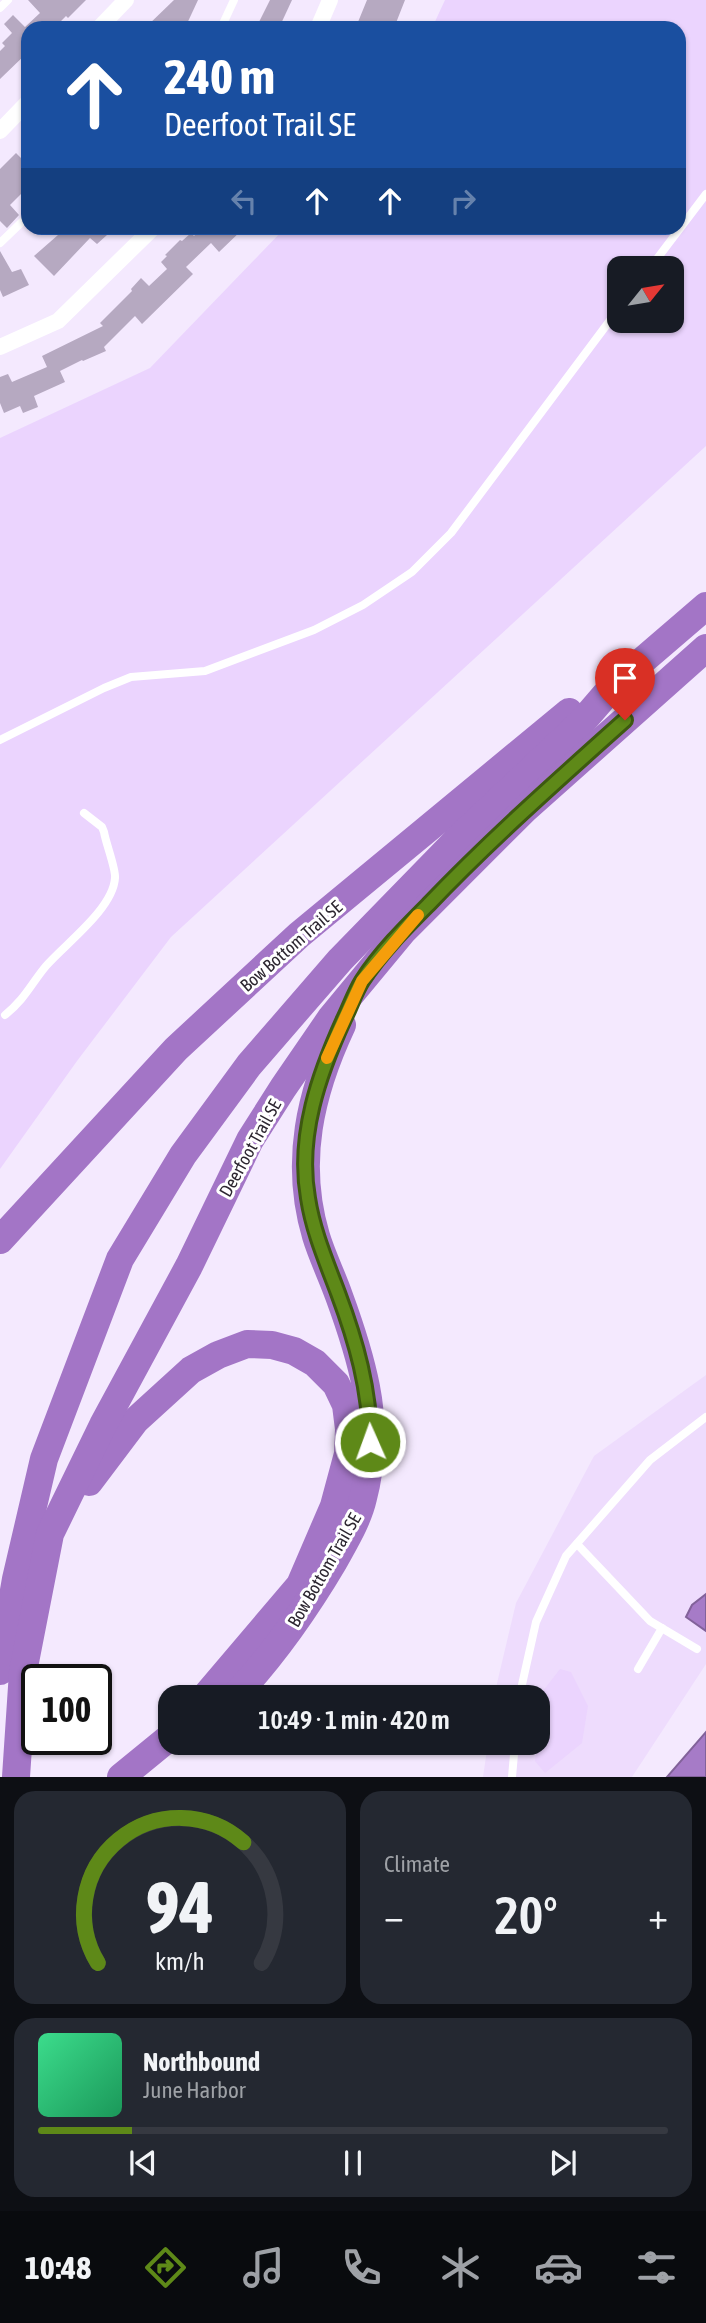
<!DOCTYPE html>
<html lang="en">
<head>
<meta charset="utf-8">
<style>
	:root { --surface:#171b24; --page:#242831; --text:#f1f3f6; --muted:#9ea1a6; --line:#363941; --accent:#5e8918 }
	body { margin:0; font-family:"Asap Condensed",sans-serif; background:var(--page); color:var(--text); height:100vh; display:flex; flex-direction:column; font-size:26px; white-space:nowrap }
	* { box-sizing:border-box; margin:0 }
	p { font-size:23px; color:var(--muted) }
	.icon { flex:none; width:38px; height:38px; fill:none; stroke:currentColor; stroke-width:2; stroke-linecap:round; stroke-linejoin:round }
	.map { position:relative; height:1777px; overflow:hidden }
	.panel { display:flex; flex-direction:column; gap:14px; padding:14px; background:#0d0f14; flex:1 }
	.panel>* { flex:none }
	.top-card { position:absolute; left:21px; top:21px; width:665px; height:214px; border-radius:21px; box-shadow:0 2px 5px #0004; background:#1a4fa0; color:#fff; overflow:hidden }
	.needle { width:46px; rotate:60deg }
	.buttons { position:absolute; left:607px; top:256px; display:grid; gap:14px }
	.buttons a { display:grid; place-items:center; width:77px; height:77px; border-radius:14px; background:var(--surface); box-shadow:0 2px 5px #0004; font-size:35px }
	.speed { position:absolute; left:21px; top:1664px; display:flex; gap:14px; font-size:35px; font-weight:700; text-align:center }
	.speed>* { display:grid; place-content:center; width:91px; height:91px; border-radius:50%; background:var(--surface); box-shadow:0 2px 5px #0004; line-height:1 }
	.speed .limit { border:4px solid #111; border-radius:10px; background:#fff; color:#111 }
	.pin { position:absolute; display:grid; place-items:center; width:60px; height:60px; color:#fff; margin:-72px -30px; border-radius:50% 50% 50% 0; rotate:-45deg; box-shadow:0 0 7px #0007 }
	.pin .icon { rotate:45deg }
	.me { position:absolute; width:77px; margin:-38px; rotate:358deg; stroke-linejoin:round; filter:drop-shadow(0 0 5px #0008) }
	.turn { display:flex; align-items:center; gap:24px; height:147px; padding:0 28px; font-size:32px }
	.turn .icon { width:91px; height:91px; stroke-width:2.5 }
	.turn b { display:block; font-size:49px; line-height:60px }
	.lanes { display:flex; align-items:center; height:66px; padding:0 28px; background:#0003; justify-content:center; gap:35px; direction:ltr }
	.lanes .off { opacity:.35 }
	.big { font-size:52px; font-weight:600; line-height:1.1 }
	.panel .card { flex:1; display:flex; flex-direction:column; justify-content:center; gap:10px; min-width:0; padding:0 24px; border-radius:21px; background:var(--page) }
	.panel .dial { align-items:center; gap:0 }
	.dial svg { height:182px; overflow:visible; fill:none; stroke:var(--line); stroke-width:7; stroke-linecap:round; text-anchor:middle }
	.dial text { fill:var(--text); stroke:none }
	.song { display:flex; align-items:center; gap:21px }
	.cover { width:84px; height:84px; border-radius:10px; background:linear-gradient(135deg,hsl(150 70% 55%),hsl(150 70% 35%)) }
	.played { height:7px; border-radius:4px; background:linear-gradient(90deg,var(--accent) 15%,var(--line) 15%) }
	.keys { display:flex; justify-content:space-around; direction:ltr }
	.heat { display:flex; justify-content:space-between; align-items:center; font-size:38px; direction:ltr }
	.panel .tiles { flex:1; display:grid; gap:14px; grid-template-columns:1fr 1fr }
	.card:last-child { grid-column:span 2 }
	.trip { position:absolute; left:158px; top:1685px; width:392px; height:70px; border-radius:21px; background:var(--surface); box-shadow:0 2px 5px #0004; font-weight:600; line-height:70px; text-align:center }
	.menu { display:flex; height:112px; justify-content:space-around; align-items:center; background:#090b0e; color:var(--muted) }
	.menu .icon { width:49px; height:49px }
	.menu .current { color:var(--accent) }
	.menu b { font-size:32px; color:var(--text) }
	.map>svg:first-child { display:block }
	.built { fill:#eedcfd }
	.green { fill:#ebd4fe; fill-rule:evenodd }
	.water { fill:#a67bc7; stroke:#82629a; stroke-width:2 }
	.building { fill:#b6a9c1 }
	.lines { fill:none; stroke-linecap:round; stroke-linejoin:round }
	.service { stroke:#fff; stroke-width:8 }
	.minor { stroke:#fff; stroke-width:16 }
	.motorway { stroke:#a375c6; stroke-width:28 }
	.route-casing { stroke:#3d5910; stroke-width:18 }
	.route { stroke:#5e8918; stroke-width:12 }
	.slow { stroke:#f59e0b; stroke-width:12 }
	.labels { text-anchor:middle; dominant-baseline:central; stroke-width:6; stroke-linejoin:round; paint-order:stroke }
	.street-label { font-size:18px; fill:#2d2731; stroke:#fff }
</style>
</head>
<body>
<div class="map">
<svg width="706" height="1777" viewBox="0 0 706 1777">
	<rect width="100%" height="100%" fill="#f4e9fe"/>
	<path class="built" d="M 706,1375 L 706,1664 L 632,1777 L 483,1777 L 488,1743 L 537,1743 L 537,1698 L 494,1696 L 516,1603 L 594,1456 Z"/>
	<g class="green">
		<path d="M 445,0 L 706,0 L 706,446 L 171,937 L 77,1061 L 0,1169 L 0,438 L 150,368 L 285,228 L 679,228 L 679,28 L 432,28 ZM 620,268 L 672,268 L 672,320 L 620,320 Z"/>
		<path d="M 560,1669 L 571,1672 L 588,1706 L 582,1743 L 545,1773 L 535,1761 L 543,1691 Z"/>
	</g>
	<g class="water">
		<path d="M 706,1594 L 706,1631 L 686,1617 L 692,1605 Z"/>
		<path d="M 706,1732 L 706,1777 L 667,1777 Z"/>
	</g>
	<g class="building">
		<path d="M 28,0 L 86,0 L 68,18 L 66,16 L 54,28 L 26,28 L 28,30 L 28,52 L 0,79 L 0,51 L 5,46 L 2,43 L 12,33 L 4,24 L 13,15 L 25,27 L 40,13 Z"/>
		<path d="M 174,0 L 198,0 L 185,28 L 145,28 Z"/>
		<path d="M 270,0 L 292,0 L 279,28 L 256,28 Z"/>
		<path d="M 367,0 L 405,0 L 394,28 L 366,28 L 367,26 L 358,22 Z"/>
		<path d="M 16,153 L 28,165 L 28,187 L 10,205 L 19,215 L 7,228 L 0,221 L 0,169 Z"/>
		<path d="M 66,228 L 101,228 L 107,235 L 97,244 L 90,238 L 54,276 L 34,256 Z"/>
		<path d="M 203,228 L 244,228 L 219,252 L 211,243 L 186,267 L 193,274 L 142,324 L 135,316 L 104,347 L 106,351 L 83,361 L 82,360 L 60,371 L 65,382 L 34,396 L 38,407 L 23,413 L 20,406 L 4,413 L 0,403 L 0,377 L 8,374 L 12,382 L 47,367 L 42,356 L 103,326 L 100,323 L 132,291 L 131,289 L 141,278 L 149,286 L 167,269 L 161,262 L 167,256 L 165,255 L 180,240 L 182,241 L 191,233 L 194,236 Z"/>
		<path d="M 0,251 L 12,272 L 21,269 L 29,285 L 3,297 L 0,290 Z"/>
	</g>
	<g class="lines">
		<g class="service">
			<path d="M 0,8 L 8,0"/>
			<path d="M 221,28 L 234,0"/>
			<path d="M 0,243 L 28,216"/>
			<path d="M 650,268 L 706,194"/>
			<path d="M 0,740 L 104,688 L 131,677 L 205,671 L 314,630 L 363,605 L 412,572 L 451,533 L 620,307"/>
			<path d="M 5,1015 C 25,999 31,984 46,966 C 65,944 113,909 115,878 C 116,869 106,844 104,832 L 102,827 L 84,813"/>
			<path d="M 577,1544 L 650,1621 L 697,1649"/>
			<path d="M 638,1669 L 662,1628"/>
			<path d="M 519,1698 L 536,1622 L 566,1556 L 650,1460 L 706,1417"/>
			<path d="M 512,1777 L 515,1743"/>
		</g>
		<g class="minor">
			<path d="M 99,28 L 126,0"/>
			<path d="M 318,28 L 330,0"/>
			<path d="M 0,131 L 28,102"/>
			<path d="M 0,347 L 58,321 L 153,228"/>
		</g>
		<g class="motorway">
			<path d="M 0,1240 L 176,1049 L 299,935 L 569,712"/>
			<path d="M 89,1482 L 135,1421 L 191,1370 L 218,1355 L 247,1344 L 272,1345 L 294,1351 L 315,1363 L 336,1384 L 346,1405 L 349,1429 L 348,1454 L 334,1506 L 300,1585 L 204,1698"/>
			<path d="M 0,1671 L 16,1579 L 44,1459 L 120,1259 L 183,1155 L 249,1065 L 340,960 L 455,842 L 582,722 L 613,686 L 706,606"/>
			<path d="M 233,1698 C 273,1656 305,1610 334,1561 C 345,1541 358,1520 363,1498 C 372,1464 373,1422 366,1387 C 360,1356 350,1326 339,1296 C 332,1276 322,1256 316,1236 C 294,1162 310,1093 342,1025"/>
			<path d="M 16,1777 L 23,1672 L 50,1534 L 103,1425 L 189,1266 L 250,1140 L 283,1088 L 331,1018 L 403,931 L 524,810 L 706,648"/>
			<path d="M 121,1777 L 170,1737"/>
		</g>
	</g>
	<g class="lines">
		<g class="route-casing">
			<path id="route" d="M 370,1442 C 370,1390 356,1341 338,1293 C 326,1261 313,1231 308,1198 C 297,1136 319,1074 344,1019 C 350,1007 355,992 362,981 C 380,953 405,928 428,905 C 490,840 558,780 625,720"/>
		</g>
		<use href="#route" class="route"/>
		<path class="slow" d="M 327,1058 L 362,981 L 418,915"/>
	</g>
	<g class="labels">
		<g class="street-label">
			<text transform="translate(291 946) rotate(-41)">Bow Bottom Trail SE</text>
			<text transform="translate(250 1148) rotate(-61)">Deerfoot Trail SE</text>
			<text transform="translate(324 1570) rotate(-60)">Bow Bottom Trail SE</text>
		</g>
	</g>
</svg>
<div class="buttons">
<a><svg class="needle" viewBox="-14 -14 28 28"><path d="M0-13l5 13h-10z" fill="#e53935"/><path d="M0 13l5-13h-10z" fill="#9ea1a6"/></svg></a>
</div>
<div class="speed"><div class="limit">100</div></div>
<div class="pin" style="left:625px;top:720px;background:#d93025"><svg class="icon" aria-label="arrive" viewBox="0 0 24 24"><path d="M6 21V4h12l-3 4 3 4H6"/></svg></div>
<svg class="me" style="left:370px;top:1442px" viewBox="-20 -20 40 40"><circle r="17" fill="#5e8918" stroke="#fff" stroke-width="3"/><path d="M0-11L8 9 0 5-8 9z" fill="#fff"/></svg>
<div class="trip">10:49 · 1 min · 420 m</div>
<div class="top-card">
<div class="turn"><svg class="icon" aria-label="ahead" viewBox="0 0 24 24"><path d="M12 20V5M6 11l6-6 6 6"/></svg><div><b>240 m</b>Deerfoot Trail SE</div></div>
<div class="lanes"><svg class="icon off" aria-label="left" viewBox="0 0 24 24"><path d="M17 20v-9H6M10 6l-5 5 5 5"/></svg><svg class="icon" aria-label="ahead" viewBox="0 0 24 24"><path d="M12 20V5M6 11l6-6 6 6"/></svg><svg class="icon" aria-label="ahead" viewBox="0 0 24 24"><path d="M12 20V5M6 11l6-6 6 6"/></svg><svg class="icon off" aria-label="right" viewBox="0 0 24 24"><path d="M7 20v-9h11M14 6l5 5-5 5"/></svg></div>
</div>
</div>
<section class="panel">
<div class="tiles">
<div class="card dial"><svg viewBox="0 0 100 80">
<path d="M14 69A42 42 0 1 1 86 69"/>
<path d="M14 69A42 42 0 0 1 78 16" stroke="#5e8918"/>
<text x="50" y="56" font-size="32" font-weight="700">94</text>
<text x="50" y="72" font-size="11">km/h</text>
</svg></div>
<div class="card"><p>Climate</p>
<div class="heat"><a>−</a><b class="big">20°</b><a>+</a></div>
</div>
<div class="card">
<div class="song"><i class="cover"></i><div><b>Northbound</b><p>June Harbor</p></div></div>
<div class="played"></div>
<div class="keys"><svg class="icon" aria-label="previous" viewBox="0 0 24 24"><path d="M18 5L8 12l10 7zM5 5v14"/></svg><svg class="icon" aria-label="pause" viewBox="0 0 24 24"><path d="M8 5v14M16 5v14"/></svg><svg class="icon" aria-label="next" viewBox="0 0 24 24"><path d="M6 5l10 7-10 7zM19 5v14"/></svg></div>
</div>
</div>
</section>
<nav class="menu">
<b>10:48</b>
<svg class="icon current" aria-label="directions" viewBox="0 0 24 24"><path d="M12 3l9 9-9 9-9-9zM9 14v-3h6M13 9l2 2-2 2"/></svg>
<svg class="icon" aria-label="music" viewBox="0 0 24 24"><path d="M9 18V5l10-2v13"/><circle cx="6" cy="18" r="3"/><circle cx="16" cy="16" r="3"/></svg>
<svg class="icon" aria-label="phone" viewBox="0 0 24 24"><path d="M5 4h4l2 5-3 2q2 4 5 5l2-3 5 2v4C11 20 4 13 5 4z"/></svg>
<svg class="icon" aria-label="climate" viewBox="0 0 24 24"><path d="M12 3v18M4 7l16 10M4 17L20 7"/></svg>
<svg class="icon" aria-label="car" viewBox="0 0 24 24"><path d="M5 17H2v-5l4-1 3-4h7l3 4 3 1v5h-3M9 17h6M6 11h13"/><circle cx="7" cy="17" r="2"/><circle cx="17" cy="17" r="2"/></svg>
<svg class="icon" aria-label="filters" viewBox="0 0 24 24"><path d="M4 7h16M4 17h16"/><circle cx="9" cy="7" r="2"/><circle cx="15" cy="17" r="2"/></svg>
</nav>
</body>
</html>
